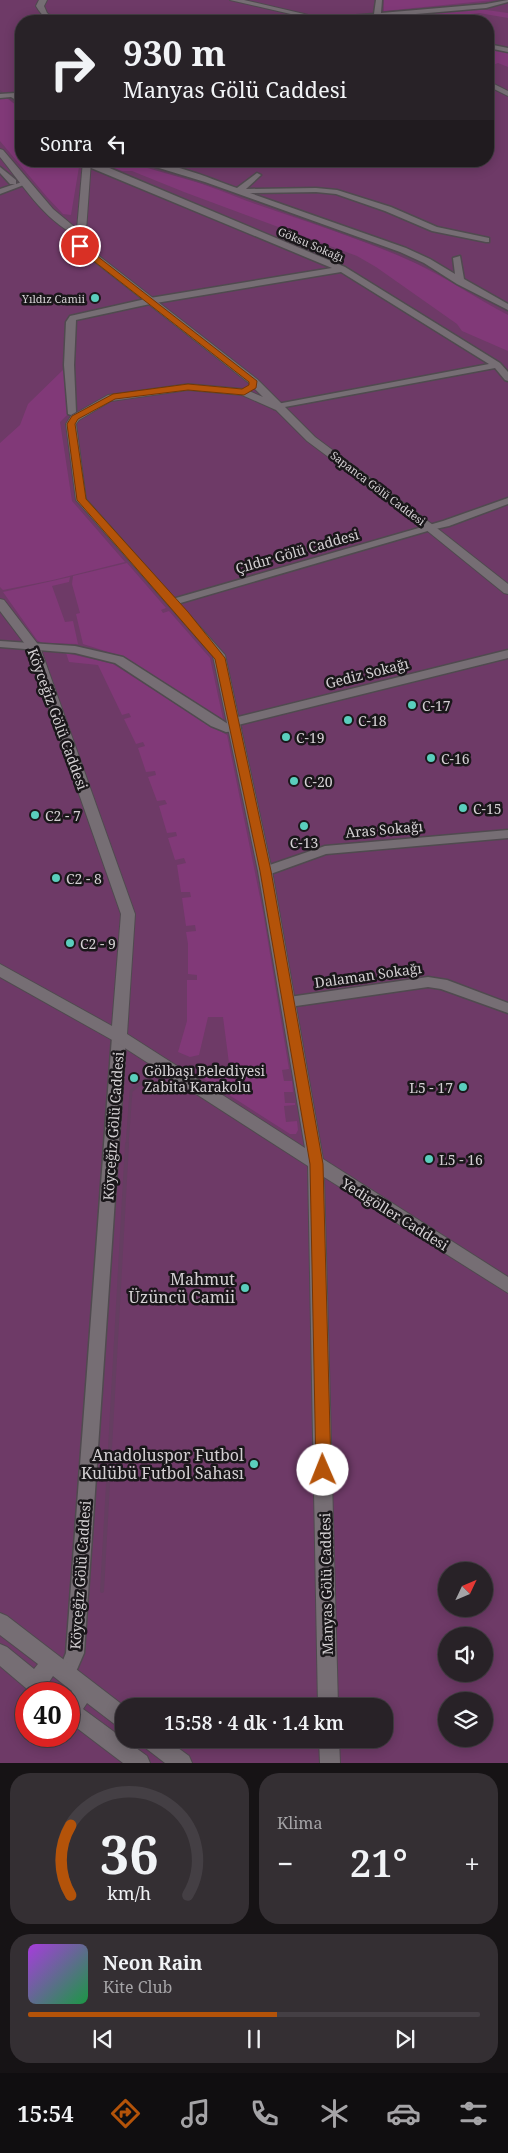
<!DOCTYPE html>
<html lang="tr">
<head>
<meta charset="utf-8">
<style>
	:root { --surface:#282227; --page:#342f33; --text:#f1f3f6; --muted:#a5a4a7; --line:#443f44; --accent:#b45309 }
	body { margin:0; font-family:"Noto Serif",serif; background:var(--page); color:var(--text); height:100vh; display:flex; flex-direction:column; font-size:19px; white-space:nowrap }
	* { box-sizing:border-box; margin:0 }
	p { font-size:16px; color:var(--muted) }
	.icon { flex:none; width:28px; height:28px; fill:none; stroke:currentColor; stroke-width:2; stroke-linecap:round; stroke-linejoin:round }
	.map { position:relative; height:1763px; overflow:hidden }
	.details { display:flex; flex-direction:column; gap:10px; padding:10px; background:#161315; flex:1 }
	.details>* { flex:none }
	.hud { position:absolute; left:15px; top:15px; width:479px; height:152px; border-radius:20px; box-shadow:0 2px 12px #0003,0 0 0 1px var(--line); background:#282227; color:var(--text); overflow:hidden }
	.needle { width:32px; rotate:46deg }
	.controls { position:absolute; left:438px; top:1562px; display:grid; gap:10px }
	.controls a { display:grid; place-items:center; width:55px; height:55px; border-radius:50%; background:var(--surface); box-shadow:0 2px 12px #0003,0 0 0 1px var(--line); font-size:25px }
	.speed { position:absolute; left:15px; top:1682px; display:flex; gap:10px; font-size:25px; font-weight:700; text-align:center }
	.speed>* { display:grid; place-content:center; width:65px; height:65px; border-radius:50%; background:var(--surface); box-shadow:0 2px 12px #0003,0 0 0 1px var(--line); line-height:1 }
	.speed .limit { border:8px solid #d22; background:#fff; color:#111 }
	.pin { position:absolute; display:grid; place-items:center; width:42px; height:42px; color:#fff; margin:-21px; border:2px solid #fff; border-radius:50%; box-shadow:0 1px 5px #0007 }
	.me { position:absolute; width:55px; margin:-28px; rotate:359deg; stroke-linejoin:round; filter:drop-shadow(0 0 4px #0008) }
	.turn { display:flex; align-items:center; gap:18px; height:105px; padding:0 25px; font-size:22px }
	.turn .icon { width:65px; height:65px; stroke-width:2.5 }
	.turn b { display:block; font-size:35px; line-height:42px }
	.then { display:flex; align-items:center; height:48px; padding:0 25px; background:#0003; gap:10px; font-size:19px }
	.big { font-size:38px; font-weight:600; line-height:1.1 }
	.details .widget { flex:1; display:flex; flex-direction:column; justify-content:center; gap:8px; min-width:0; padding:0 18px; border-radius:20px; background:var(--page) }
	.details .dial { align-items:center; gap:0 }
	.dial svg { height:130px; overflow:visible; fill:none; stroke:var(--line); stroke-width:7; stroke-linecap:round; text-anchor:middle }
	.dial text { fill:var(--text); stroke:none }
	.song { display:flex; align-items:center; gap:15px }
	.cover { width:60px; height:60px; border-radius:8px; background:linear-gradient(135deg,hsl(280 70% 55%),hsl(140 70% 35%)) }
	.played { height:5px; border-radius:2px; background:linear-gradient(90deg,var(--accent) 55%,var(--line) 55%) }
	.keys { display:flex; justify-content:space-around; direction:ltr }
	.heat { display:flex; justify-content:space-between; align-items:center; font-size:28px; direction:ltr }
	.details .tiles { flex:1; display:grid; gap:10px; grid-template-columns:1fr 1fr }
	.widget:last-child { grid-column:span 2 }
	.trip { position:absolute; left:115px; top:1698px; width:278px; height:50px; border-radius:20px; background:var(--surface); box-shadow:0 2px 12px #0003,0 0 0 1px var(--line); font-weight:600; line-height:50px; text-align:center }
	.tabs { display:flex; height:80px; justify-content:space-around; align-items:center; background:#100e10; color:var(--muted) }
	.tabs .icon { width:35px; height:35px }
	.tabs .on { color:var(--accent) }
	.tabs b { font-size:22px; color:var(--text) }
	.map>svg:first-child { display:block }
	.green { fill:#6e3a67; fill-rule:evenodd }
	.forest { fill:#813978 }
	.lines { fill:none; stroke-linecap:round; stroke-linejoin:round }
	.stream-far3 { stroke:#653e61; stroke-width:2 }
	.stream-far2 { stroke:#653e61; stroke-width:2.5 }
	.stream-far1 { stroke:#653e61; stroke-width:3 }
	.stream { stroke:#653e61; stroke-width:4 }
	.minor-casing { stroke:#504a4f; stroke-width:3 }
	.tertiary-casing { stroke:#504a4f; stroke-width:2 }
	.secondary-casing { stroke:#504a4f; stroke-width:2 }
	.minor { fill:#766e74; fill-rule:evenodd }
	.tertiary { fill:#766e74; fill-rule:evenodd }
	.secondary { fill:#766e74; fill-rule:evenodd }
	.route { fill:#b45309; stroke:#753606 }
	.poi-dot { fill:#5acebd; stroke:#1a171a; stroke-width:2 }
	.labels { text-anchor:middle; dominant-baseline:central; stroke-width:5; stroke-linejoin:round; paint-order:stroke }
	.far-street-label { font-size:11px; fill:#d4d0d3; stroke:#1a171a }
	.far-poi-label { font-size:11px; fill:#d4d0d3; stroke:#1a171a; text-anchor:end }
	.street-label { font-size:14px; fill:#d4d0d3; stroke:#1a171a }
	.poi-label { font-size:14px; fill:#d4d0d3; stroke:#1a171a; text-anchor:start }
	.near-poi-label { font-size:16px; fill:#d4d0d3; stroke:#1a171a; text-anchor:end }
</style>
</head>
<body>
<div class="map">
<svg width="508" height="1763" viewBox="0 0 508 1763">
	<rect width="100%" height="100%" fill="#352e34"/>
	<path class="green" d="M 0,0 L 508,0 L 508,1763 L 0,1763 ZM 21,21 L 488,21 L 488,161 L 21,161 ZM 446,1571 L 484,1571 L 484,1609 L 446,1609 ZM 446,1636 L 484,1636 L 484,1674 L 446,1674 ZM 26,1694 L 69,1694 L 69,1736 L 26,1736 ZM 446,1701 L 484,1701 L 484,1739 L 446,1739 ZM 124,1706 L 384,1706 L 384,1739 L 124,1739 Z"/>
	<g class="forest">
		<path d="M 384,0 L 494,0 L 384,11 Z"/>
		<path d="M 479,9 L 508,13 L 508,18 L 479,13 L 440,18 L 435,21 L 376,21 L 364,19 Z"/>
		<path d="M 488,49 L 508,53 L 508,67 L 498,63 L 488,67 Z"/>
		<path d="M 4,96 L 21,109 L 21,161 L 80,161 L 71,215 L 63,214 L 47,197 L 0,141 L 0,97 Z"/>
		<path d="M 97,161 C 148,161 200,183 247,201 C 303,221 361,238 415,263 C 447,278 477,299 508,315 L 508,351 L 462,331 L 457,324 L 376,267 L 357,256 L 184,192 L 132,171 L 122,171 Z"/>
		<path d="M 65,368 L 69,413 L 60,422 L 72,501 L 125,562 L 53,580 L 3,590 L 0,587 L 0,443 L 20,425 L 28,404 Z"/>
		<path d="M 127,563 L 166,608 L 161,610 L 163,613 L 169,611 L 210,658 L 223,719 L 200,707 L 124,657 L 83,644 L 76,614 L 80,613 L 72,584 L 73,576 Z"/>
		<path d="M 70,577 L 69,582 L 52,586 L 65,622 L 73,621 L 78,644 L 42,643 L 37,640 L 3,592 Z"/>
		<path d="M 66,653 L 113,664 L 205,723 L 227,735 L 263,912 L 289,1069 L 282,1070 L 284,1081 L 292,1081 L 293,1092 L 284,1092 L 285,1103 L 295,1103 L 295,1105 L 284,1106 L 286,1122 L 297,1121 L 298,1130 L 296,1134 L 290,1134 L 198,1075 L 202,1072 L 209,1073 L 220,1072 L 221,1078 L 227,1077 L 226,1071 L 230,1071 L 223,1017 L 208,1017 L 199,1055 L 190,1057 L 178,1052 L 187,1021 L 187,980 L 197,980 L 197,975 L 188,974 L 188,944 L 186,932 L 196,931 L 195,925 L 186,926 L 182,898 L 191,897 L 190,892 L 181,892 L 177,865 L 186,863 L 184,858 L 175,860 L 168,838 L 177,836 L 176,832 L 167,833 L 159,806 L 167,804 L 165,800 L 157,801 L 148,777 L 156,775 L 155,771 L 146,772 L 138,748 L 145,746 L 143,742 L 136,744 L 124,719 L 131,717 L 129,713 L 122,715 L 98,665 L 69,662 Z"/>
	</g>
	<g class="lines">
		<g class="stream-far3">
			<path d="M 0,91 L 21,107"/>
			<path d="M 127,161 L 217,187 L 392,251 L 432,269 L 470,291"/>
		</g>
		<path class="stream-far2" d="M 468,290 L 508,311"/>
		<path class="stream-far1" d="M 127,1145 L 131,1091 L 150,1076"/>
		<path class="stream" d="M 102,1591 L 127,1144"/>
		<g class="minor-casing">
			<g id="minor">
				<path d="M 376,0 L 382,0 L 381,13 L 486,4 L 508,0 L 508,2 L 486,8 L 334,21 L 322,20 L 325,18 L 374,14 Z"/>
				<path d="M 488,44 L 508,48 L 508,52 L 488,48 Z"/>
				<path d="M 15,93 L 21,98 L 21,103 L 11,97 L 0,98 L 0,94 Z"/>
				<path d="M 84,161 L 107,167 L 345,267 L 500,363 L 508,372 L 508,381 L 505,380 L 495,368 L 274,409 L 274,405 L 277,404 L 489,364 L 341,272 L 150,304 L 76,320 L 74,365 L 76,412 L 71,415 L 68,414 L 64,365 L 66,322 L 70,316 L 150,298 L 332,268 L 84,165 Z"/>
				<path d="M 136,161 C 170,161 206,177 237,188 L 257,173 L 261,175 L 246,189 L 316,188 L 337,190 L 391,207 L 437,227 L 489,238 L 489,242 L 486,242 L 432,231 L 385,211 L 336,194 L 316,192 L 250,193 L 406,248 L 430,259 L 455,274 L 453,258 L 460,256 L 464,279 L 508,304 L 508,310 L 457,284 L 424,263 L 400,252 L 205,182 Z"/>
				<path d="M 0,167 L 16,180 L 16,184 L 25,181 L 29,183 L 0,194 L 0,189 L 15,184 L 10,184 L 0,173 Z"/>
				<path d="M 508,498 L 508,504 L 449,526 L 431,530 L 177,604 L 173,605 L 168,602 L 169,600 L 443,521 Z"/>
				<path d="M 0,641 L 75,646 L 123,657 L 228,724 L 230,724 L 230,719 L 234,718 L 508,650 L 508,658 L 238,725 L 241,728 L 239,731 L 226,732 L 211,726 L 115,663 L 75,653 L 0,647 Z"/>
				<path d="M 508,830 L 508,838 L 326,854 L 265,876 L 261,874 L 259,871 L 261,868 L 325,846 Z"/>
				<path d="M 428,977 L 447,980 L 508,1003 L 508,1013 L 441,989 L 428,987 L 289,1007 L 284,1006 L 282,1002 L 284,998 L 289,997 Z"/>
				<path d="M 119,1032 L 124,1033 L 126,1037 L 84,1653 L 72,1681 L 66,1684 L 60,1681 L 57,1675 L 66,1653 L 112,1037 L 114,1033 Z"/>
			</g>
		</g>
		<g class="tertiary-casing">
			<g id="tertiary">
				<path d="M 39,0 L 47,0 L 44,6 L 47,13 L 59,21 C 47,21 42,16 36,6 Z"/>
				<path d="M 230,0 L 244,0 L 334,21 L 321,21 Z"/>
				<path d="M 488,81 L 508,91 L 508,96 L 488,86 Z"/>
				<path d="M 0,149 L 3,150 L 53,209 L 77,229 L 83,161 L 91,161 L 85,245 L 257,379 L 315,437 L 433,525 L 508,584 L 508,594 L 504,593 L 425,529 L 307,441 L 276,410 L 242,395 L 188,390 L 111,401 L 79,420 L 76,424 L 86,499 L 225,655 L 272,871 L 323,1159 L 508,1277 L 508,1293 L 324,1177 L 338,1706 L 318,1706 L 308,1166 L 114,1041 L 0,977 L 0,964 L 112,1026 L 121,914 L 28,648 L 0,611 L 0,599 L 4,600 L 40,647 L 135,914 L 127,1034 L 305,1148 L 258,871 L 213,656 L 76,500 L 66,424 L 71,416 L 108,395 L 188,384 L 244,389 L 263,397 L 249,383 L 77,248 L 76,235 C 44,220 22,184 0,157 Z"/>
				<path d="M 319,1739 L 339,1739 L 340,1763 L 320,1763 Z"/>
			</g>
		</g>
		<g class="secondary-casing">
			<g id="secondary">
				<path d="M 0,1613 L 7,1616 L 124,1706 L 124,1729 L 117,1726 L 87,1703 L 83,1709 L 147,1756 L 150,1763 L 123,1763 L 69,1722 L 69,1696 L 72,1691 L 53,1676 L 49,1682 L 56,1687 L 59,1694 L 33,1694 L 0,1666 L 0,1644 L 7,1647 L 34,1669 L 38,1664 L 0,1635 Z"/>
				<path d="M 140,1739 L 166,1739 L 189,1756 L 192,1763 L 165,1763 L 143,1746 Z"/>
			</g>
		</g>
		<use href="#minor" class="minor"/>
		<use href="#tertiary" class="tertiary"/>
		<use href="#secondary" class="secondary"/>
	</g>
	<path class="route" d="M 77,245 L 83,245 L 257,381 L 256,388 L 244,395 L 188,390 L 115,399 L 78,419 L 75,424 L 86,499 L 188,612 L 225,658 L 271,871 L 323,1164 L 331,1470 L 328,1475 L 323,1477 L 318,1475 L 316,1470 L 310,1164 L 260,871 L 215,659 L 77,500 L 67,424 L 72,416 L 113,394 L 188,384 L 242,389 L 249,385 L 249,382 L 77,248 Z"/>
	<g class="poi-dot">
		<circle cx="95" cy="298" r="5"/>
		<circle cx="412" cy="705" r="5"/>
		<circle cx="348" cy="720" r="5"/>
		<circle cx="286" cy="737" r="5"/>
		<circle cx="431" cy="758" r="5"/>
		<circle cx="294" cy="781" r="5"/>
		<circle cx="463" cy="808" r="5"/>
		<circle cx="35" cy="815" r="5"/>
		<circle cx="304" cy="826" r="5"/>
		<circle cx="56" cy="878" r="5"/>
		<circle cx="70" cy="943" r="5"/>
		<circle cx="134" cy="1078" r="5"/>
		<circle cx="463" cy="1087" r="5"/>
		<circle cx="429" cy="1159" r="5"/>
		<circle cx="245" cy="1288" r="5"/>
		<circle cx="254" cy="1464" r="5"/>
	</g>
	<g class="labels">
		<g class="far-street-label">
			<text transform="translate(311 244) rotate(23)">Göksu Sokağı</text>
			<text transform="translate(378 488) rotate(37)">Sapanca Gölü Caddesi</text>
		</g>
		<g class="far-poi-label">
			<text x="85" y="298">Yıldız Camii</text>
		</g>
		<g class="street-label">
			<text transform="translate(297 551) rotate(-16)">Çıldır Gölü Caddesi</text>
			<text transform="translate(367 673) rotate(-14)">Gediz Sokağı</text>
			<text transform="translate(58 719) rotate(70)">Köyceğiz Gölü Caddesi</text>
			<text transform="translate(384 829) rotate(-5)">Aras Sokağı</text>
			<text transform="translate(368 975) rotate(-8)">Dalaman Sokağı</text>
			<text transform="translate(113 1126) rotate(-86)">Köyceğiz Gölü Caddesi</text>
			<text transform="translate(395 1214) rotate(32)">Yedigöller Caddesi</text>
			<text transform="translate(80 1575) rotate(-86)">Köyceğiz Gölü Caddesi</text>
			<text transform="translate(326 1584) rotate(-91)">Manyas Gölü Caddesi</text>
		</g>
		<g class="poi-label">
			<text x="422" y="705">C-17</text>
			<text x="358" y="720">C-18</text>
			<text x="296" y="737">C-19</text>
			<text x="441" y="758">C-16</text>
			<text x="304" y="781">C-20</text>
			<text x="473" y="808">C-15</text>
			<text x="45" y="815">C2 - 7</text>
			<text x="304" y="842" text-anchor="middle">C-13</text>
			<text x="66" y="878">C2 - 8</text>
			<text x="80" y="943">C2 - 9</text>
			<text x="144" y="1070">Gölbaşı Belediyesi<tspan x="144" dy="16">Zabita Karakolu</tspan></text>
			<text x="453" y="1087" text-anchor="end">L5 - 17</text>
			<text x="439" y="1159">L5 - 16</text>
		</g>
		<g class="near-poi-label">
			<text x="235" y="1279">Mahmut<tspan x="235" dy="18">Üzüncü Camii</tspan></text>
			<text x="244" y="1455">Anadoluspor Futbol<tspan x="244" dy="18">Kulübü Futbol Sahası</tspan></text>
		</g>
	</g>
</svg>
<div class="controls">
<a><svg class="needle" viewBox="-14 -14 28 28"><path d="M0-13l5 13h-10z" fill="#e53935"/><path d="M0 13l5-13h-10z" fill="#a5a4a7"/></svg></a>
<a><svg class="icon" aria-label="sound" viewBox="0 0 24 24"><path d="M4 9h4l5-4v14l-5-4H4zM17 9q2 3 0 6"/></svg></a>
<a><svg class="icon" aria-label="layers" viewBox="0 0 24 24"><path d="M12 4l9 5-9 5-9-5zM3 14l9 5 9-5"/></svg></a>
</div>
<div class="speed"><div class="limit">40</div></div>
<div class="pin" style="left:80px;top:246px;background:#d93025"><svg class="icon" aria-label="arrive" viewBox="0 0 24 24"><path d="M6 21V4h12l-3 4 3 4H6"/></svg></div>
<svg class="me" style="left:323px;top:1470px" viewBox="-20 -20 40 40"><circle r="19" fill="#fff"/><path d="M0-13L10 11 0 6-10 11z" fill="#b45309"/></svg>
<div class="trip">15:58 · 4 dk · 1.4 km</div>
<div class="hud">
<div class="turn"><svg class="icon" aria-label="right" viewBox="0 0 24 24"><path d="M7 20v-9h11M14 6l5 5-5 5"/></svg><div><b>930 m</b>Manyas Gölü Caddesi</div></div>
<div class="then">Sonra<svg class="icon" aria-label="left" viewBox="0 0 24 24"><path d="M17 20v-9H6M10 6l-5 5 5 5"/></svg></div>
</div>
</div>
<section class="details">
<div class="tiles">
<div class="widget dial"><svg viewBox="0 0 100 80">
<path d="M14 69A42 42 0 1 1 86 69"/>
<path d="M14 69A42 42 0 0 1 14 26" stroke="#b45309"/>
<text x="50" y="56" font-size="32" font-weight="700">36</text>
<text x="50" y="72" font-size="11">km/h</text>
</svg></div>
<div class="widget"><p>Klima</p>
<div class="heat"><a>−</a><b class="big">21°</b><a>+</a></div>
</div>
<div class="widget">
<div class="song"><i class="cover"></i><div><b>Neon Rain</b><p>Kite Club</p></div></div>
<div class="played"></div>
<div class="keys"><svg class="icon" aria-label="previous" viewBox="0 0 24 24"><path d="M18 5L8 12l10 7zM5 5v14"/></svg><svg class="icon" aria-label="pause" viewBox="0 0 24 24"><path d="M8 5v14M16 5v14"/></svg><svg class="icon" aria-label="next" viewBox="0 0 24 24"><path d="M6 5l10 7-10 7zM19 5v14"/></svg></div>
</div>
</div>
</section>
<nav class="tabs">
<b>15:54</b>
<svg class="icon on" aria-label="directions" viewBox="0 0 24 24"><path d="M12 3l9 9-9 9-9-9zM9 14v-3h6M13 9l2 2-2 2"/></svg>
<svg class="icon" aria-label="music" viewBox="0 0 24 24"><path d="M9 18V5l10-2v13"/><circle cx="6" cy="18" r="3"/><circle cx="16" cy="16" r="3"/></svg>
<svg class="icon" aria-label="phone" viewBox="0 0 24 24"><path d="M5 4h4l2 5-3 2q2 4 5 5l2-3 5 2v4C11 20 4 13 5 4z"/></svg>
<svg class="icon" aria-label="climate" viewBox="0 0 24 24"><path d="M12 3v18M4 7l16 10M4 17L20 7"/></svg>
<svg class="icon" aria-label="car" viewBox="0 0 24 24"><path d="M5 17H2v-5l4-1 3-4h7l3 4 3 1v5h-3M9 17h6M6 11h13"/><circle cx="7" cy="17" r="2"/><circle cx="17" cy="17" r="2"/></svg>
<svg class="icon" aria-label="filters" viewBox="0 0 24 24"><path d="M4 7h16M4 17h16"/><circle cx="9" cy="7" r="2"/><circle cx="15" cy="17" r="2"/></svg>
</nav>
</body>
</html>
